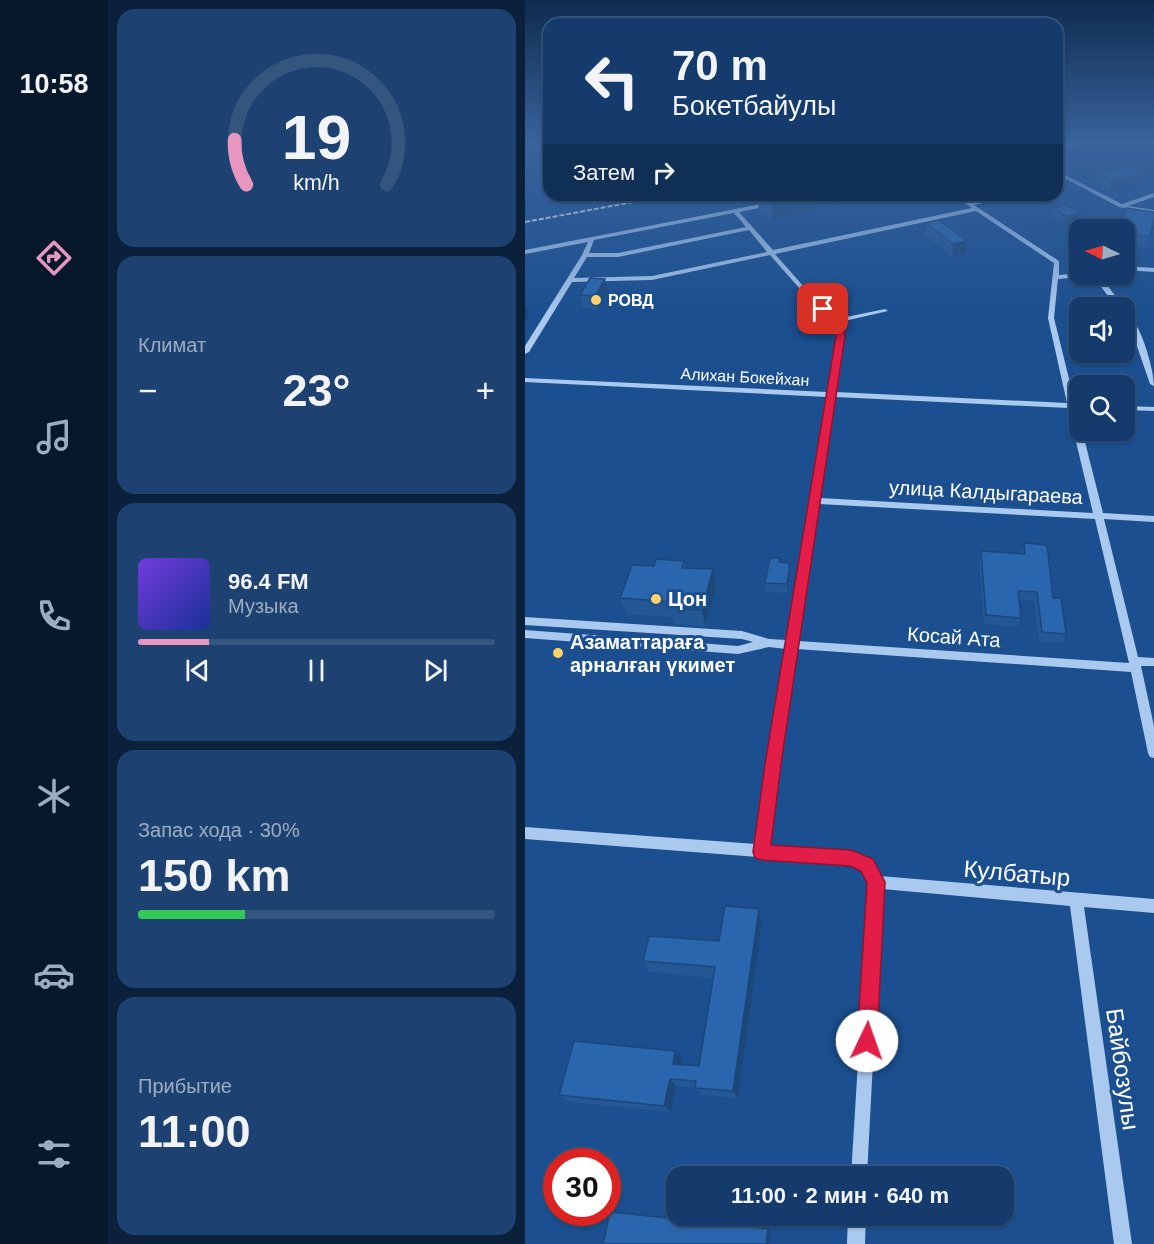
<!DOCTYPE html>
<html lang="ru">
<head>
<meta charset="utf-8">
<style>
	:root { --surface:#143b6b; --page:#1d4271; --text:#f1f3f6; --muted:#9dadc1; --line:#33557e; --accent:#e797bd }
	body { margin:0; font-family:Helvetica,sans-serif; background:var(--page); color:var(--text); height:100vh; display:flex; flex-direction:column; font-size:22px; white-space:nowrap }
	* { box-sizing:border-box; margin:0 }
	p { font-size:20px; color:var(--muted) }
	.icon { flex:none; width:33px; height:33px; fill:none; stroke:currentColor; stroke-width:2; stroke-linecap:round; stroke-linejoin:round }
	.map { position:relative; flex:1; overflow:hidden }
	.panel { display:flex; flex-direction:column; gap:9px; padding:9px; background:#0b203b; width:417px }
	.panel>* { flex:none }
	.hud { position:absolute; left:18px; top:18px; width:520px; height:183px; border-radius:18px; box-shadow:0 2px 4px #0004,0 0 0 2px var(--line); background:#143b6b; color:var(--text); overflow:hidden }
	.needle { width:39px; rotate:275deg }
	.tools { position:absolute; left:544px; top:219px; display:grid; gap:12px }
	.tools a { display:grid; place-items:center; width:66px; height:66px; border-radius:12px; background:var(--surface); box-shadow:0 2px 4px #0004,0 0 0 2px var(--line); font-size:30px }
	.speed { position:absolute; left:18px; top:1148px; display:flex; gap:12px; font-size:30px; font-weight:700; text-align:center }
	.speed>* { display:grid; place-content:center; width:78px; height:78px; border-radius:50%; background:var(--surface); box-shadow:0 2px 4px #0004,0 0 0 2px var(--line); line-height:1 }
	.speed .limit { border:9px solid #d22; background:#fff; color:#111 }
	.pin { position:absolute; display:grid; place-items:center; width:51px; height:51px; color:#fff; margin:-26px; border-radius:12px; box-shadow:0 3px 9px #0006 }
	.me { position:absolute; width:66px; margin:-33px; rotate:3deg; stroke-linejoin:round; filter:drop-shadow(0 0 4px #0008) }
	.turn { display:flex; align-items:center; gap:21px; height:126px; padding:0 30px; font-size:27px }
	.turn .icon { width:78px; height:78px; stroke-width:2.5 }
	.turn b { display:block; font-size:42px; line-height:51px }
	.then { display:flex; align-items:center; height:57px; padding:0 30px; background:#0003; gap:12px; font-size:22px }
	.big { font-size:45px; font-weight:800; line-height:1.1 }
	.panel .card { flex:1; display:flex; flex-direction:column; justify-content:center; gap:9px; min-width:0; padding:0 21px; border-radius:18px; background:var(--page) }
	.panel .dial { align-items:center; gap:0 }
	.dial svg { height:156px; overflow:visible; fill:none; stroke:var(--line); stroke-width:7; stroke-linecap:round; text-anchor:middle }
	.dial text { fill:var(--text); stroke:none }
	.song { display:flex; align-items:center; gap:18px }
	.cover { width:72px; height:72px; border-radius:9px; background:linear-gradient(135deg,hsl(260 70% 55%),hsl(230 70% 35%)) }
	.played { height:6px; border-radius:3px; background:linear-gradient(90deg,var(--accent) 20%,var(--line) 20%) }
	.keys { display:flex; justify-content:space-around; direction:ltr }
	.heat { display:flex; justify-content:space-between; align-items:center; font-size:33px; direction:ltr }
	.charge { height:9px; border-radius:4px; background:linear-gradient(90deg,#34c759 30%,var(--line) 0) }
	.trip { position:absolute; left:141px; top:1166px; width:348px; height:60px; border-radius:18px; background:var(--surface); box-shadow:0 2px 4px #0004,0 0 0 2px var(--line); font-weight:800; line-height:60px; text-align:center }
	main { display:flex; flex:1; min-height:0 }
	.tabs { display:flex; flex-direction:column; width:108px; justify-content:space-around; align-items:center; background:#08182b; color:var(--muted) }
	.tabs .icon { width:42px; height:42px }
	.tabs .on { color:var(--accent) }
	.tabs b { font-size:27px; color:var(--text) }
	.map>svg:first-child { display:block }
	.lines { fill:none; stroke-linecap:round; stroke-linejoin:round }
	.minor { fill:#a9c9ee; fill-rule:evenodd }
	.rail { stroke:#fff; stroke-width:2; stroke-dasharray:5 2; stroke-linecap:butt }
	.wall { fill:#245895 }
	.shaded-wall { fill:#1d4779 }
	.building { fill:#2a66ad; stroke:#1d4779; stroke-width:1.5 }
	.route { fill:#e11d48; stroke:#92132f; stroke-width:1.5 }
	.poi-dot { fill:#ffd166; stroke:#1b4f8f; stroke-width:2 }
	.labels { text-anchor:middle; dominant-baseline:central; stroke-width:6; stroke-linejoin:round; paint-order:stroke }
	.far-poi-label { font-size:16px; font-weight:bold; fill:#fff; stroke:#1b4f8f; text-anchor:start }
	.far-street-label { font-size:16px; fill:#fff; stroke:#1b4f8f }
	.street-label { font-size:20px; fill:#fff; stroke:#1b4f8f }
	.poi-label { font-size:20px; font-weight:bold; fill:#fff; stroke:#1b4f8f; text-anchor:start }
	.near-street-label { font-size:24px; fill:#fff; stroke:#1b4f8f }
</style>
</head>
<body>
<main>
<nav class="tabs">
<b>10:58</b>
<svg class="icon on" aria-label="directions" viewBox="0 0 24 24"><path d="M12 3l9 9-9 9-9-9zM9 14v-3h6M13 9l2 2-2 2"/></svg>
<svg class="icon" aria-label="music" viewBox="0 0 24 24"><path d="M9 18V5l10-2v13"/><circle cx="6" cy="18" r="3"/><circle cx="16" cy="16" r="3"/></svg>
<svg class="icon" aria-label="phone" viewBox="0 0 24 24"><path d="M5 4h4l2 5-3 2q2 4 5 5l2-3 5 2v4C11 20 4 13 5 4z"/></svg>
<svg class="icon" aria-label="climate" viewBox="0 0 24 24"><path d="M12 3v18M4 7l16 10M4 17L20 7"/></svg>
<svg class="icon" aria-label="car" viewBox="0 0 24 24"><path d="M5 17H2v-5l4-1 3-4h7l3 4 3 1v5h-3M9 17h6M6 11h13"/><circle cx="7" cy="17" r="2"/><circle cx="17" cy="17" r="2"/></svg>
<svg class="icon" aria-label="filters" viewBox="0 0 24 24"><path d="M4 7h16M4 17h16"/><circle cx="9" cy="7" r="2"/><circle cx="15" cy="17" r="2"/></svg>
</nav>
<section class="panel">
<div class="card dial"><svg viewBox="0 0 100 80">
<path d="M14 69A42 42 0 1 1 86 69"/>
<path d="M14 69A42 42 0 0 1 8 46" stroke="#e797bd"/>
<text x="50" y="56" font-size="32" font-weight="700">19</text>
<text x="50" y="72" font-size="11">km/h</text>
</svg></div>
<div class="card"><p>Климат</p>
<div class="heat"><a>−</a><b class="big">23°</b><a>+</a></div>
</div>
<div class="card">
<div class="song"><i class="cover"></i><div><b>96.4 FM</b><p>Музыка</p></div></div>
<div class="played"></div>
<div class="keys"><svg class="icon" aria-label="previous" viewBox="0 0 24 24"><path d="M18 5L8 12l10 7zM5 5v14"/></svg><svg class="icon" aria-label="pause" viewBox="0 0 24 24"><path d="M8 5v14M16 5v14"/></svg><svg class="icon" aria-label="next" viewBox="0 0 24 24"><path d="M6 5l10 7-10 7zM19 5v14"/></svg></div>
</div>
<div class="card"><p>Запас хода · 30%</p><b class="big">150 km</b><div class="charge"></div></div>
<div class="card"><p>Прибытие</p><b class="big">11:00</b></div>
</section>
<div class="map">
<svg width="629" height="1244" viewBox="0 0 629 1244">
	<rect width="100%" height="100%" fill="#1b4f8f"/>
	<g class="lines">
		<g class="minor">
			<path d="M 563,142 L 572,142 L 532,150 L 532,147 Z"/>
			<path d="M 532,171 L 597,204 L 629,193 L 629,197 L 603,206 L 629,210 L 629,214 L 594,207 L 532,174 Z"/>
			<path d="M 282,195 L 295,195 L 274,200 L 271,198 Z"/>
			<path d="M 428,195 L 435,195 L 446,202 L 478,195 L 489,195 L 449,205 L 534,261 L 534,275 L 555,273 L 555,274 L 574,274 L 599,308 L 592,308 L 568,276 L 533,279 L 529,318 L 550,403 L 555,404 L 555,408 L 551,408 L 555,430 L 557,430 L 578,513 L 629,516 L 629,522 L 579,519 L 613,657 L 629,658 L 629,666 L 616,666 L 629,726 L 629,758 L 625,757 L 623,753 L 606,672 L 271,649 L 254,763 L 244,845 L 326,852 L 347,860 L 355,876 L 629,899 L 629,913 L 559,907 L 607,1244 L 589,1244 L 545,906 L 357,889 L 342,1176 L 326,1176 L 344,883 L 337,870 L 325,864 L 0,839 L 0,827 L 231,844 L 242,763 L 261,649 L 244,647 L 213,654 L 0,638 L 0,630 L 213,646 L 228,642 L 217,639 L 0,625 L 0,617 L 217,631 L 244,639 L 262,640 L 302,397 L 0,382 L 0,378 L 303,392 L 312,336 L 311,329 L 308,322 L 283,298 L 245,255 L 127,280 L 47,282 L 4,352 L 0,354 L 0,346 L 57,255 L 63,242 L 0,254 L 0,250 L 247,202 L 250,204 L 249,205 L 214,212 L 248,250 L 447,208 ZM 451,211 L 529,263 L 523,318 L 542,403 L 311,392 L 320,336 L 315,322 L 363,311 L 360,309 L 312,319 L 287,296 L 250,254 ZM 209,213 L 221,227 L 93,253 L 64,253 L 69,240 ZM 224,230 L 242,252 L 127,276 L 49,278 L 62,257 L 93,257 ZM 310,397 L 543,408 L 568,513 L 295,498 ZM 294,504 L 570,519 L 604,663 L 273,641 Z"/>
			<path d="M 600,266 L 629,268 L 629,272 L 600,270 Z"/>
			<path d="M 600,311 C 615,320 629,369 629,386 L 625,384 L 603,320 L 600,317 Z"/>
			<path d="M 600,406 L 629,407 L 629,411 L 600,410 Z"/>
			<path d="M 323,1215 L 341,1215 L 340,1244 L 322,1244 Z"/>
		</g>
		<path class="rail" d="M 0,222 L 146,195"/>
	</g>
	<g class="wall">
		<path d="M 573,173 L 621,173 L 618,185 L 584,192 L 571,184 Z"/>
		<path d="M 220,195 L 288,195 L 288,211 L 277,214 L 247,219 L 243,219 L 234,210 L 233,202 L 227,204 L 220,197 Z"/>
		<path d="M 528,208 L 555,213 L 553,221 L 539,224 L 526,216 Z"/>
		<path d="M 401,223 L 441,253 L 427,257 L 400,235 Z"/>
		<path d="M 600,230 L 625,237 L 622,248 L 600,244 Z"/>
		<path d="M 83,291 L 74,309 L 58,308 L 55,295 Z"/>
		<path d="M 499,543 L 528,598 L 541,634 L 538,642 L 514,641 L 510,601 L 494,600 L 496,618 L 493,626 L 459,624 L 454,560 L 456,551 L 496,554 Z"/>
		<path d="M 159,561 L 161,568 L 188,569 L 191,586 L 180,626 L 149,624 L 147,617 L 101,614 L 95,598 L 129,566 Z"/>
		<path d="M 265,572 L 262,593 L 241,592 L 240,583 Z"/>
		<path d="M 234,909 L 237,921 L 213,1098 L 176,1095 L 170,1088 L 151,1086 L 146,1112 L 45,1102 L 34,1095 L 157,1059 L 156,1065 L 174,1066 L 189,978 L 125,972 L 118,961 L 194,941 Z"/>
	</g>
	<g class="shaded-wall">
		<path d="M 621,173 L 618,185 L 584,192 L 587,180 Z"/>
		<path d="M 226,195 L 233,195 L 233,202 L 227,204 Z"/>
		<path d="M 288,195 L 288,211 L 277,214 L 247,219 L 246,203 Z"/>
		<path d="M 299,195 L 351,195 L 300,205 Z"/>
		<path d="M 555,213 L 553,221 L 539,224 L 541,216 Z"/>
		<path d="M 442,241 L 441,253 L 427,257 L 428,244 Z"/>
		<path d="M 80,279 L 83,291 L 74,309 L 70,296 Z"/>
		<path d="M 0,303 L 4,315 L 0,321 Z"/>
		<path d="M 265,563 L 265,572 L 262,593 L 262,584 Z"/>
		<path d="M 188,569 L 191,586 L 180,626 L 177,610 Z"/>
		<path d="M 234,909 L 237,921 L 213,1098 L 208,1091 Z"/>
		<path d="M 150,1051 L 157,1059 L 154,1072 L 148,1064 Z"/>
		<path d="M 145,1079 L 151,1086 L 146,1112 L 139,1106 Z"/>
		<path d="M 243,1229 L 246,1231 L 245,1244 L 241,1244 Z"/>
	</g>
	<g class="building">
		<path d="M 607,166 L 621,173 L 587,180 L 573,173 Z"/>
		<path d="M 233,195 L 288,195 L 277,199 L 246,203 L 242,203 Z"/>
		<path d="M 542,205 L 555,213 L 541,216 L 528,208 Z"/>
		<path d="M 601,208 L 629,212 L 629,221 L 625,237 L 600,233 L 600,230 L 595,230 Z"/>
		<path d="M 414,220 L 442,241 L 428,244 L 401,223 Z"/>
		<path d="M 65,278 L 80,279 L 70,296 L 55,295 Z"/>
		<path d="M 499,543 L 522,545 L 528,598 L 536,598 L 541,634 L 517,632 L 512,592 L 493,591 L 496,618 L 461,615 L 456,551 L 500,554 Z"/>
		<path d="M 245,558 L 255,558 L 254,562 L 265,563 L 262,584 L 240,583 Z"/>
		<path d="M 131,559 L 159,561 L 157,568 L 188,569 L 177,610 L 145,608 L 147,602 L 95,598 L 107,565 L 129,566 Z"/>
		<path d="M 200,906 L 234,909 L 208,1091 L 170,1088 L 171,1081 L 145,1079 L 139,1106 L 34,1095 L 49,1041 L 150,1051 L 148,1064 L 174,1066 L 190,967 L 118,961 L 124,936 L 194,941 Z"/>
		<path d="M 85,1212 L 243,1229 L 241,1244 L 78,1244 Z"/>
	</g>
	<linearGradient id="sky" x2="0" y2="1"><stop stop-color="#0f2b4f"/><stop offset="0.45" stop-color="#39639b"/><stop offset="1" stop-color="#39639b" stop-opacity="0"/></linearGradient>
	<rect width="629" height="316" fill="url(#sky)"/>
	<path class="route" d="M 295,307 L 301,307 C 310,316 319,323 320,336 L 256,764 L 246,845 L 326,850 L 348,859 L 360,882 L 352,1041 L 349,1048 L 342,1051 L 335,1048 L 332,1041 L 342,883 L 336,871 L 325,866 L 237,860 L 230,858 L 228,852 L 240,764 L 311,336 L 311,328 L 295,311 Z"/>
	<g class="poi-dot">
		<circle cx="71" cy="300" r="6"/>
		<circle cx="131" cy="599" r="6"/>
		<circle cx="33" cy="653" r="6"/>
	</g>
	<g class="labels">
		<g class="far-poi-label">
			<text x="83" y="300">РОВД</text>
		</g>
		<g class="far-street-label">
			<text transform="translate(220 377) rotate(3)">Алихан Бокейхан</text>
		</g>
		<g class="street-label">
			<text transform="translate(461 492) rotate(3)">улица Калдыгараева</text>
			<text transform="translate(429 637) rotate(4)">Косай Ата</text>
		</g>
		<g class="poi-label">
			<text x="143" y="599">Цон</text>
			<text x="45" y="642">Азаматтараға<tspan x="45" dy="23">арналған үкимет</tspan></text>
		</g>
		<g class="near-street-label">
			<text transform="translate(492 873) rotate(5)">Кулбатыр</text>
			<text transform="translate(598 1069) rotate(82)">Байбозулы</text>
		</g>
	</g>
</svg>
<div class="tools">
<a><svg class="needle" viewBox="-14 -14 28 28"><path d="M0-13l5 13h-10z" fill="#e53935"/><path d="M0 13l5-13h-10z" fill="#9dadc1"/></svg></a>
<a><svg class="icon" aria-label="sound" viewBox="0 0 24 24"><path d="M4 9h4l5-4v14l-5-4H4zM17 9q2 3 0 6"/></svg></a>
<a><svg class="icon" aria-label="search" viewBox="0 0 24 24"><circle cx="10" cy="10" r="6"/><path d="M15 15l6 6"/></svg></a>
</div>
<div class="speed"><div class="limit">30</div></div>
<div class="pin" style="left:298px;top:309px;background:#d93025"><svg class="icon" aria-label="arrive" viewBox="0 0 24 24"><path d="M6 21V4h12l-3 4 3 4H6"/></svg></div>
<svg class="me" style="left:342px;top:1041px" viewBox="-20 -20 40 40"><circle r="19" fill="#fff"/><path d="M0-13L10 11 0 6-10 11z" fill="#e11d48"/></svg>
<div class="trip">11:00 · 2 мин · 640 m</div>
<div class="hud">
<div class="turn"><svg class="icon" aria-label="left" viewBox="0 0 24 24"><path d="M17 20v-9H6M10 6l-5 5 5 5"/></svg><div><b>70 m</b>Бокетбайулы</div></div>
<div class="then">Затем<svg class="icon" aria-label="right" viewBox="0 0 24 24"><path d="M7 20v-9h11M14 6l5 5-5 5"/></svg></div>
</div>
</div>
</main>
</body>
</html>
